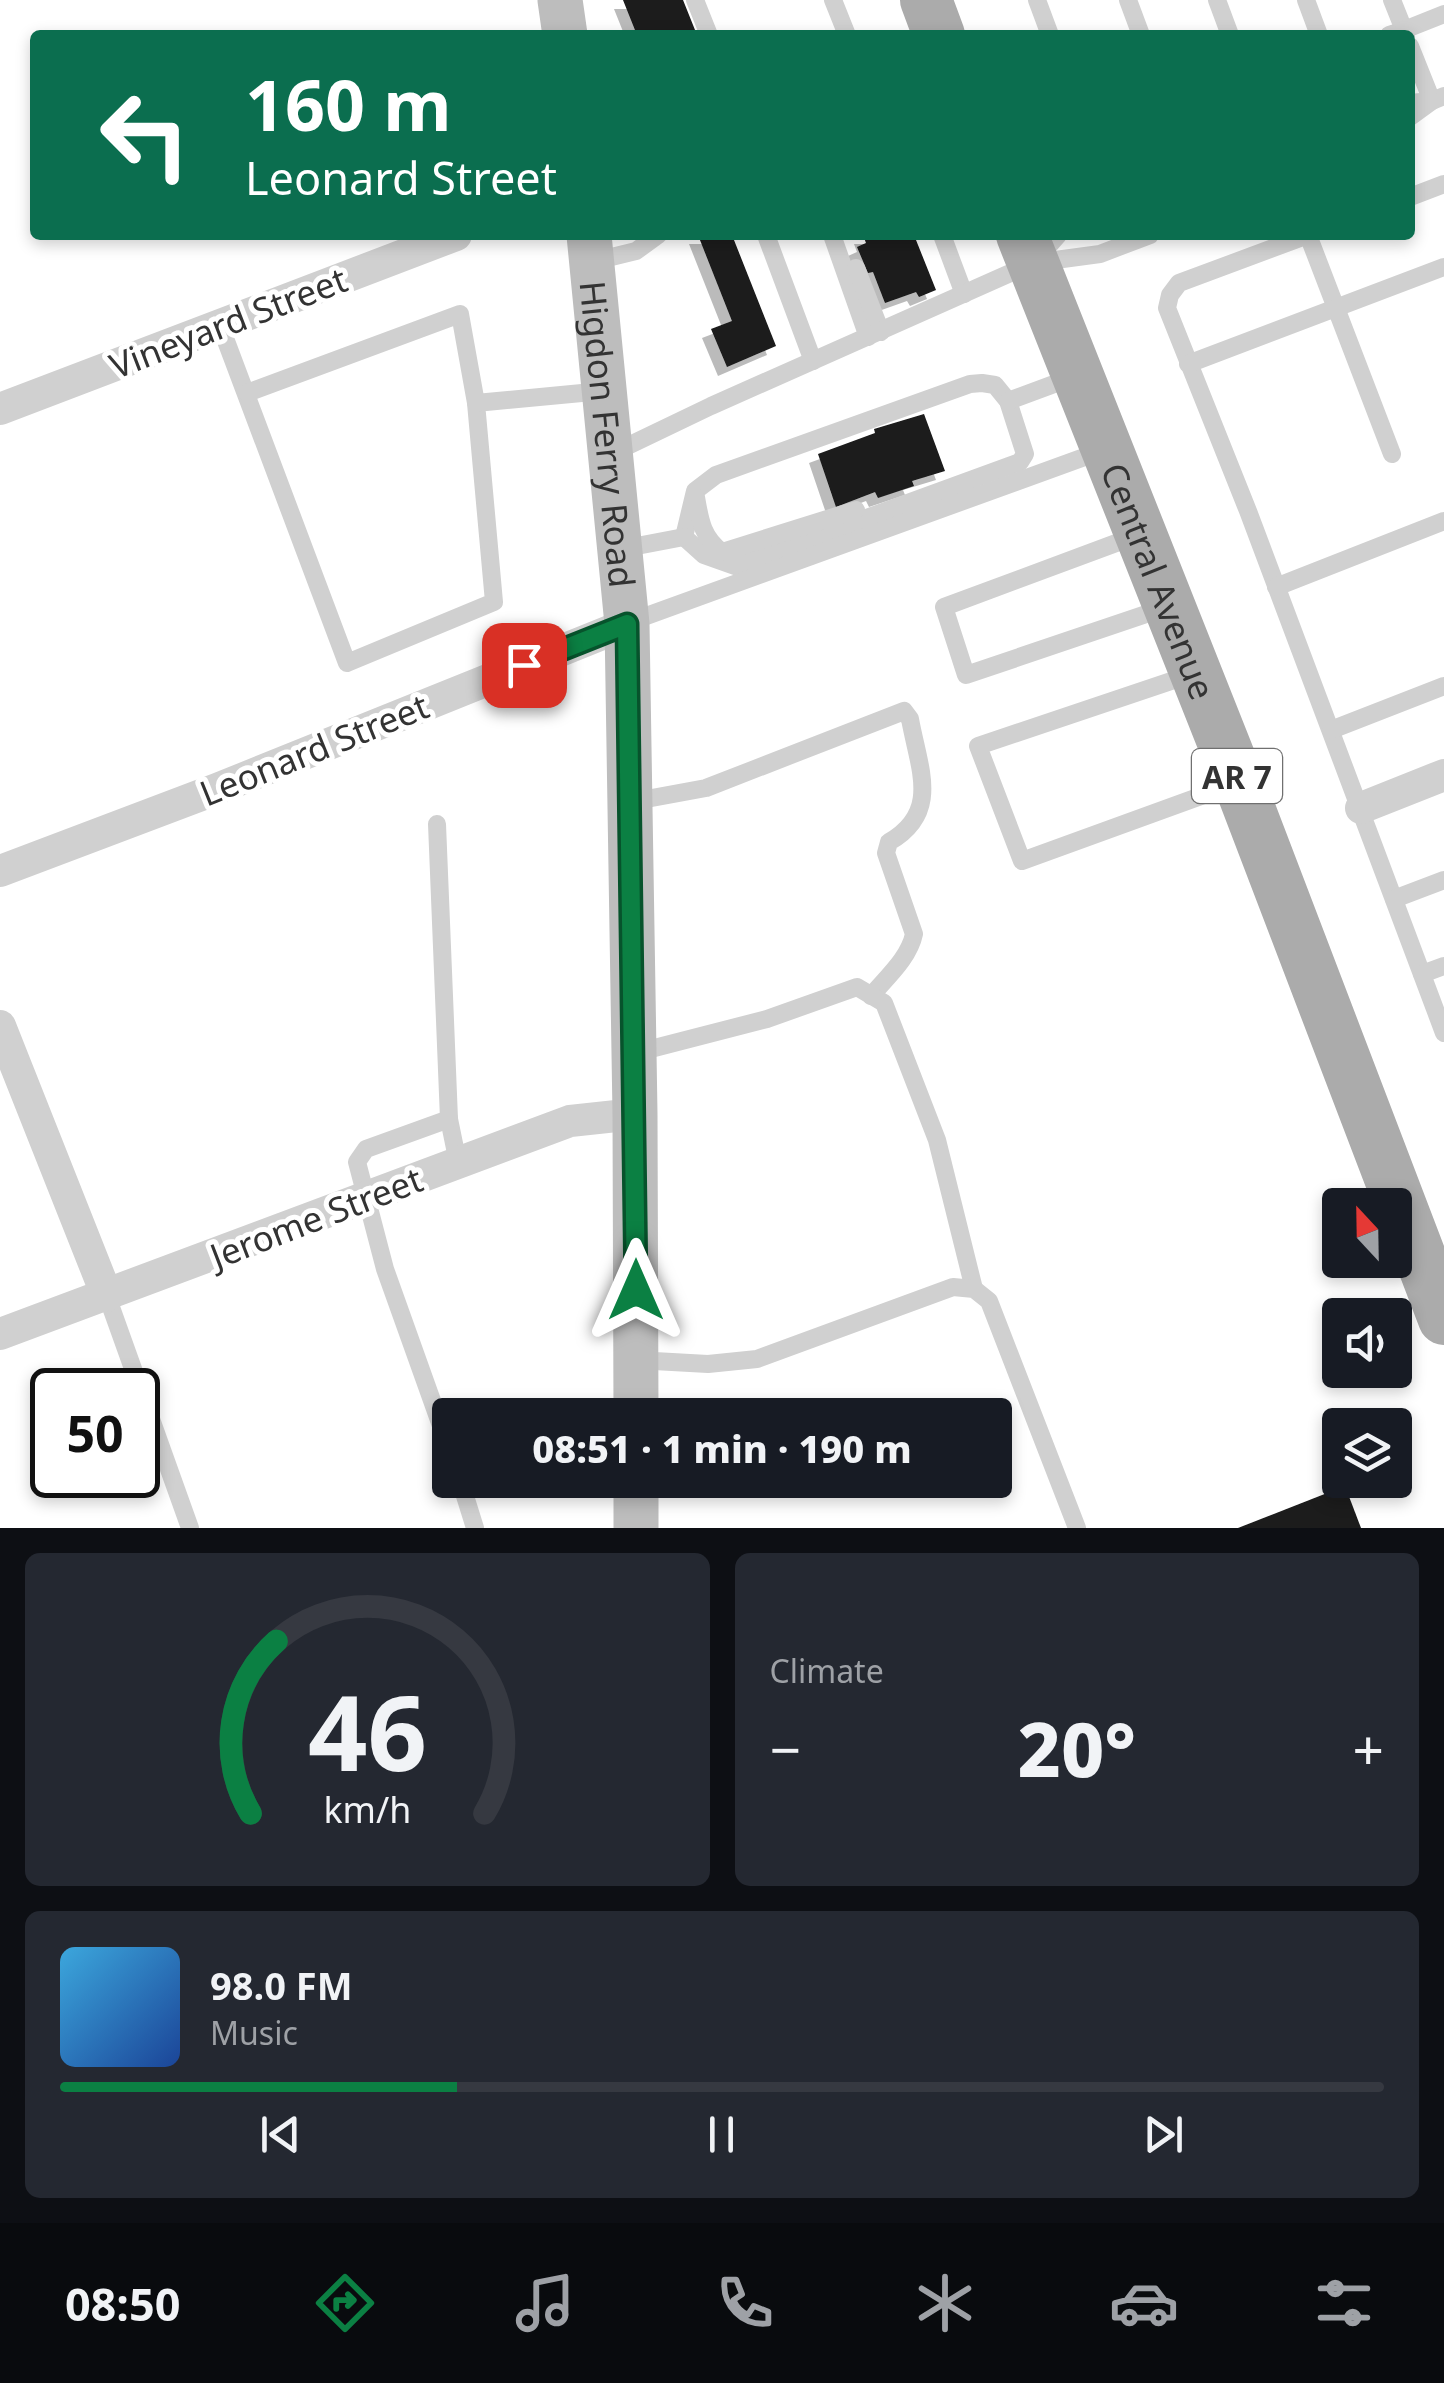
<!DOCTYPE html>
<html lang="en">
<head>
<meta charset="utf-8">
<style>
	:root { --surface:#171b24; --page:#242831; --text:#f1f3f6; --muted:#9ea1a6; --line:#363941; --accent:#0b8043 }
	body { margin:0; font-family:"Noto Sans",sans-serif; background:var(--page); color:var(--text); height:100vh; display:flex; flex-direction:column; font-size:38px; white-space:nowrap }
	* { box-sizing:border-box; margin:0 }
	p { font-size:32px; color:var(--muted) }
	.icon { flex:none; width:55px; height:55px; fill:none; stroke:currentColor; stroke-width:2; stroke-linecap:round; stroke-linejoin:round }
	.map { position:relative; height:1528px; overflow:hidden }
	.sheet { display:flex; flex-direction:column; gap:25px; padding:25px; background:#0d0f14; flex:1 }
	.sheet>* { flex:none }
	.hud { position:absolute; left:30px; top:30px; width:1385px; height:210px; border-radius:10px; box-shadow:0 5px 15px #0003; background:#0b6e4f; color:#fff; overflow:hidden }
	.needle { width:65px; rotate:338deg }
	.tools { position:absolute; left:1322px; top:1188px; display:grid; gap:20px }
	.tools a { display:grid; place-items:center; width:90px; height:90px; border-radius:10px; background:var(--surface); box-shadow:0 5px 15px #0003; font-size:50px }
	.speed { position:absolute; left:30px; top:1368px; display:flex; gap:20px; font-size:50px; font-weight:700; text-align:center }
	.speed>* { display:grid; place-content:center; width:130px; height:130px; border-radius:50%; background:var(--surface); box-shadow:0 5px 15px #0003; line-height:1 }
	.speed .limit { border:5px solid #111; border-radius:15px; background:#fff; color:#111 }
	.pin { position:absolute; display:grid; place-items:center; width:85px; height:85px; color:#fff; margin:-42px; border-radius:20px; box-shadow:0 5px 15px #0006 }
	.me { position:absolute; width:110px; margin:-55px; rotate:0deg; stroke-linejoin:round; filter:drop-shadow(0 0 8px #0008) }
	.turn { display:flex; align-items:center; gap:35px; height:210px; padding:0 50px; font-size:45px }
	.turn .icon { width:130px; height:130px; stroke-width:2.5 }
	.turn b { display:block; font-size:70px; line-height:85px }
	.big { font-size:75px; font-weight:800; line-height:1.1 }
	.sheet .card { flex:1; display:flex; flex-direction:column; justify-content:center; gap:15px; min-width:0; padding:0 35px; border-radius:15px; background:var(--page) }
	.sheet .dial { align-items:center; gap:0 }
	.dial svg { height:260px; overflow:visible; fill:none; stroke:var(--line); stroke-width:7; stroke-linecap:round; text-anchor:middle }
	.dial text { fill:var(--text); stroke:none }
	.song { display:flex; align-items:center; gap:30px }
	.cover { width:120px; height:120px; border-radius:15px; background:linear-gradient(135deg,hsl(200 70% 55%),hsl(220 70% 35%)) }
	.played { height:10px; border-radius:5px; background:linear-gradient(90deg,var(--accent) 30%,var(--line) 30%) }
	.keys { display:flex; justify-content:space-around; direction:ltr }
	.heat { display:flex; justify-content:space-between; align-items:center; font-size:55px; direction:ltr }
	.sheet .tiles { flex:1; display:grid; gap:25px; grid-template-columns:1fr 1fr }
	.card:last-child { grid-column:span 2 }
	.trip { position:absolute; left:432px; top:1398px; width:580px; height:100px; border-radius:10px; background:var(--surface); box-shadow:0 5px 15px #0003; font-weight:800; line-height:100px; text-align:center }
	.menu { display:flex; height:160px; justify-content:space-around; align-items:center; background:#090b0e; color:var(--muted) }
	.menu .icon { width:70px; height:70px }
	.menu .selected { color:var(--accent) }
	.menu b { font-size:45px; color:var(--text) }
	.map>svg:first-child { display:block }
	.building { fill:#1a1a1a; filter:url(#shadow) }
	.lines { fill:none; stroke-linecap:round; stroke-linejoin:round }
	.lane { stroke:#d0d0d0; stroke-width:18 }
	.street { stroke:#d0d0d0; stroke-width:32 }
	.secondary { stroke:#bdbdbd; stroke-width:45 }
	.primary { stroke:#ababab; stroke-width:52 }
	.route-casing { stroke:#07532c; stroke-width:25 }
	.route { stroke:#0b8043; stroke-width:18 }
	.labels { text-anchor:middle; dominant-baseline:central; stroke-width:10; stroke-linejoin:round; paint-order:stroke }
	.shield { fill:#fff; stroke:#707070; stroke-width:2.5 }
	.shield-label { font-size:32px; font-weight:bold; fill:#333 }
	.street-label { font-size:35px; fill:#333; stroke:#fff }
</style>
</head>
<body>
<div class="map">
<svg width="1444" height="1528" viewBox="0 0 1444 1528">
	<defs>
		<filter id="shadow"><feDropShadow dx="-9" dy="9" stdDeviation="0" flood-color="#0004"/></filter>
	</defs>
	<rect width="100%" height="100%" fill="#fff"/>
	<g class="building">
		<path d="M 623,0 L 683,0 L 697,35 L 637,35 Z"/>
		<path d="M 698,235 L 732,235 L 776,346 L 727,367 L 711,329 L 732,321 Z"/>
		<path d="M 863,235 L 914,235 L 936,290 L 919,297 L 916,292 L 885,303 L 873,272 L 868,273 L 857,247 L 866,243 Z"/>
		<path d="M 924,414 L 945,471 L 912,481 L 914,486 L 878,498 L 875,492 L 836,507 L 818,454 L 875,433 L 874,429 Z"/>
		<path d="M 1345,1486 L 1361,1528 L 1238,1528 Z"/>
	</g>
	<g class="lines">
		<g class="lane">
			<path d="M 695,0 L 709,35"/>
			<path d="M 833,0 L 847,35"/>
			<path d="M 1037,0 L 1050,35"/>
			<path d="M 1128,0 L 1141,35"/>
			<path d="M 1217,0 L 1230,35"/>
			<path d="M 1306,0 L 1319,35"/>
			<path d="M 1389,35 L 1404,30 L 1392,0"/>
			<path d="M 1406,35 L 1404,30 L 1444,14"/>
			<path d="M 1410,46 L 1432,101 L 1444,96"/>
			<path d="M 1410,103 L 1432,101 L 1410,117"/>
			<path d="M 1410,197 L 1444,184"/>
			<path d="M 766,235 L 813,361"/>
			<path d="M 832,235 L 868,337"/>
			<path d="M 942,235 L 964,294"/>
			<path d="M 1308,235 L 1179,283 L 1170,295 L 1167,308 L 1248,511 L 1444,1033"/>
			<path d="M 1308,235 L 1392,454"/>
			<path d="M 1037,259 L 1058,235"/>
			<path d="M 591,262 L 636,251 L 658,235"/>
			<path d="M 856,268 L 881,332"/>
			<path d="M 220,325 L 347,663 L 494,602 L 476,403 L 603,391"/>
			<path d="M 1188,364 L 1444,267"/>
			<path d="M 982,383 L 995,385 L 1008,401 L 1025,454 L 1020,462 L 735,566 L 704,555 L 684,537 L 695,491 L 716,475 L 970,384 Z"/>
			<path d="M 247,393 L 460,314 L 476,403"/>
			<path d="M 1008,401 L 1073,377"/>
			<path d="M 611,454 L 711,406 L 1033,263 L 1100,254 L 1150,235"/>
			<path d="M 696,497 C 700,520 702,537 722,552 L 856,510"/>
			<path d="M 1135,536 L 944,607 L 966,675 L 1164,608"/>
			<path d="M 621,549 L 684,537"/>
			<path d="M 1276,587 L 1444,521"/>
			<path d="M 627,623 L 1101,451"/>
			<path d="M 1192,674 L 978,746 L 1022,861 L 1234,784"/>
			<path d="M 1331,730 L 1444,686"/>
			<path d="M 630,802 L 706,788 L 904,711 L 910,719 C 919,769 941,812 889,842 L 886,853 L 914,934 C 909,958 887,977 871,996"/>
			<path d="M 437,824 L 449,1119 L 458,1163"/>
			<path d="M 1394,899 L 1444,880"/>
			<path d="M 1422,974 L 1444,966"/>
			<path d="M 635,1053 L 767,1019 L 857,987 L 884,1003 L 937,1140 L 974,1289"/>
			<path d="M 449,1119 L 366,1149 L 357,1162 L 385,1269 L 450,1451"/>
			<path d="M 107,1296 L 190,1528"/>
			<path d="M 636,1360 L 708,1364 L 757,1359 L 953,1287 L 974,1289 L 989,1301 L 1077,1528"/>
			<path d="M 460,1480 L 475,1528"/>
		</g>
		<g class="street">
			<path d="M 0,409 L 456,235"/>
			<path d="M 1361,808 L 1444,775"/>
			<path d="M 0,871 L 217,789 L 627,624"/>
			<path d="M 0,1026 L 107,1296"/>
			<path d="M 0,1334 L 570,1121 L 635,1114"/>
		</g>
		<g class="secondary">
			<path d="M 560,0 L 565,35"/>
			<path id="s1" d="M 589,235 L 627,624 L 635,1114 L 636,1415"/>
			<path d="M 636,1480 L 636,1528"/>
		</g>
		<g class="primary">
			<path d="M 926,0 L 939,35"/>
			<path id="s2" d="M 1022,235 L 1239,782 L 1444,1319"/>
		</g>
	</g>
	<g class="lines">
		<g class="route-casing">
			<path id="route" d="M 524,665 L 627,624 L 636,1290"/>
		</g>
		<use href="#route" class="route"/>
	</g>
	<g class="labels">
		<rect class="shield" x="1192" y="749" width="90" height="54" rx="8"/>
		<g class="shield-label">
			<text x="1237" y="776">AR 7</text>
		</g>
		<g class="street-label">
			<text transform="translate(228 322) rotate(-21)">Vineyard Street</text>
			<text stroke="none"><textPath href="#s1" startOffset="200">Higdon Ferry Road</textPath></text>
			<text stroke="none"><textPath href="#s2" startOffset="372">Central Avenue</textPath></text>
			<text transform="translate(314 749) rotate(-22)">Leonard Street</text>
			<text transform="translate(316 1217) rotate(-21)">Jerome Street</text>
		</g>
	</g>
</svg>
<div class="tools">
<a><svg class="needle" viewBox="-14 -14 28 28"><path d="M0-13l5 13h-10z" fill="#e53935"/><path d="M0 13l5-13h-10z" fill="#9ea1a6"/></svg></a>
<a><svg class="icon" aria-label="sound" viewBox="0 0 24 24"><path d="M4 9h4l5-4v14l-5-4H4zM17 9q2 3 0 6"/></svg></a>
<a><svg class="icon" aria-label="layers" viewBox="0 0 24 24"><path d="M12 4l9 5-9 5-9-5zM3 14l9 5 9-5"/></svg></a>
</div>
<div class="speed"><div class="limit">50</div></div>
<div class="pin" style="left:524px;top:665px;background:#d93025"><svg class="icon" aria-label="arrive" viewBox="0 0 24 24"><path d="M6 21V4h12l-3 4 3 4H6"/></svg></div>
<svg class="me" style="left:636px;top:1290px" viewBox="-20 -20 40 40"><path d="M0-17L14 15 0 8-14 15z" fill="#0b8043" stroke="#fff" stroke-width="4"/></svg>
<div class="trip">08:51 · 1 min · 190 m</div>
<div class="hud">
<div class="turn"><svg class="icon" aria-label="left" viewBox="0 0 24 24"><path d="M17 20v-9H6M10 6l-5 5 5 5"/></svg><div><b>160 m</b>Leonard Street</div></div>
</div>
</div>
<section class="sheet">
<div class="tiles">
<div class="card dial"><svg viewBox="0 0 100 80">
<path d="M14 69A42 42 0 1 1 86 69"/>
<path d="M14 69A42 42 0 0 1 22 16" stroke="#0b8043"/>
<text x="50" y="56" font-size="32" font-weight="700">46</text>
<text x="50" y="72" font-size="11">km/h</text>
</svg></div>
<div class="card"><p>Climate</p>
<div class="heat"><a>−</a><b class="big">20°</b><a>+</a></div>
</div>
<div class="card">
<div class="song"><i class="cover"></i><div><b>98.0 FM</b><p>Music</p></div></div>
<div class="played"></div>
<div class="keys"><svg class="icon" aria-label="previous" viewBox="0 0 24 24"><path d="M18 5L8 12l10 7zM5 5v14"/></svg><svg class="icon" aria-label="pause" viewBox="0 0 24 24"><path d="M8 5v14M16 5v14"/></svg><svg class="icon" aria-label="next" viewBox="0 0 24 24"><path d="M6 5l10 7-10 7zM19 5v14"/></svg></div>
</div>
</div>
</section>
<nav class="menu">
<b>08:50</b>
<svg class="icon selected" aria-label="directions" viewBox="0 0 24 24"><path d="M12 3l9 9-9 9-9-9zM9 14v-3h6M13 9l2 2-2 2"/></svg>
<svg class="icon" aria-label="music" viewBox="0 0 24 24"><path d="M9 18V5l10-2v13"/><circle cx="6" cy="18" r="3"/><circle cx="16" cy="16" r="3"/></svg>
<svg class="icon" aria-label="phone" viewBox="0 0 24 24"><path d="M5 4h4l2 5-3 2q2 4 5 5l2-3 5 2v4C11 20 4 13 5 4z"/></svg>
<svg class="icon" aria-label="climate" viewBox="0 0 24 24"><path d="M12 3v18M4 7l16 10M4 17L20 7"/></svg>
<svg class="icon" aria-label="car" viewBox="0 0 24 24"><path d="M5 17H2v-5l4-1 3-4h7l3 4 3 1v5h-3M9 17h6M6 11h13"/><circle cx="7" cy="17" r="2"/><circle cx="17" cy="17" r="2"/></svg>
<svg class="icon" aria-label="filters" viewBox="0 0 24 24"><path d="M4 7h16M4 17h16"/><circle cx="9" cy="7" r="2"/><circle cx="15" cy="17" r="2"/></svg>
</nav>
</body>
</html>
